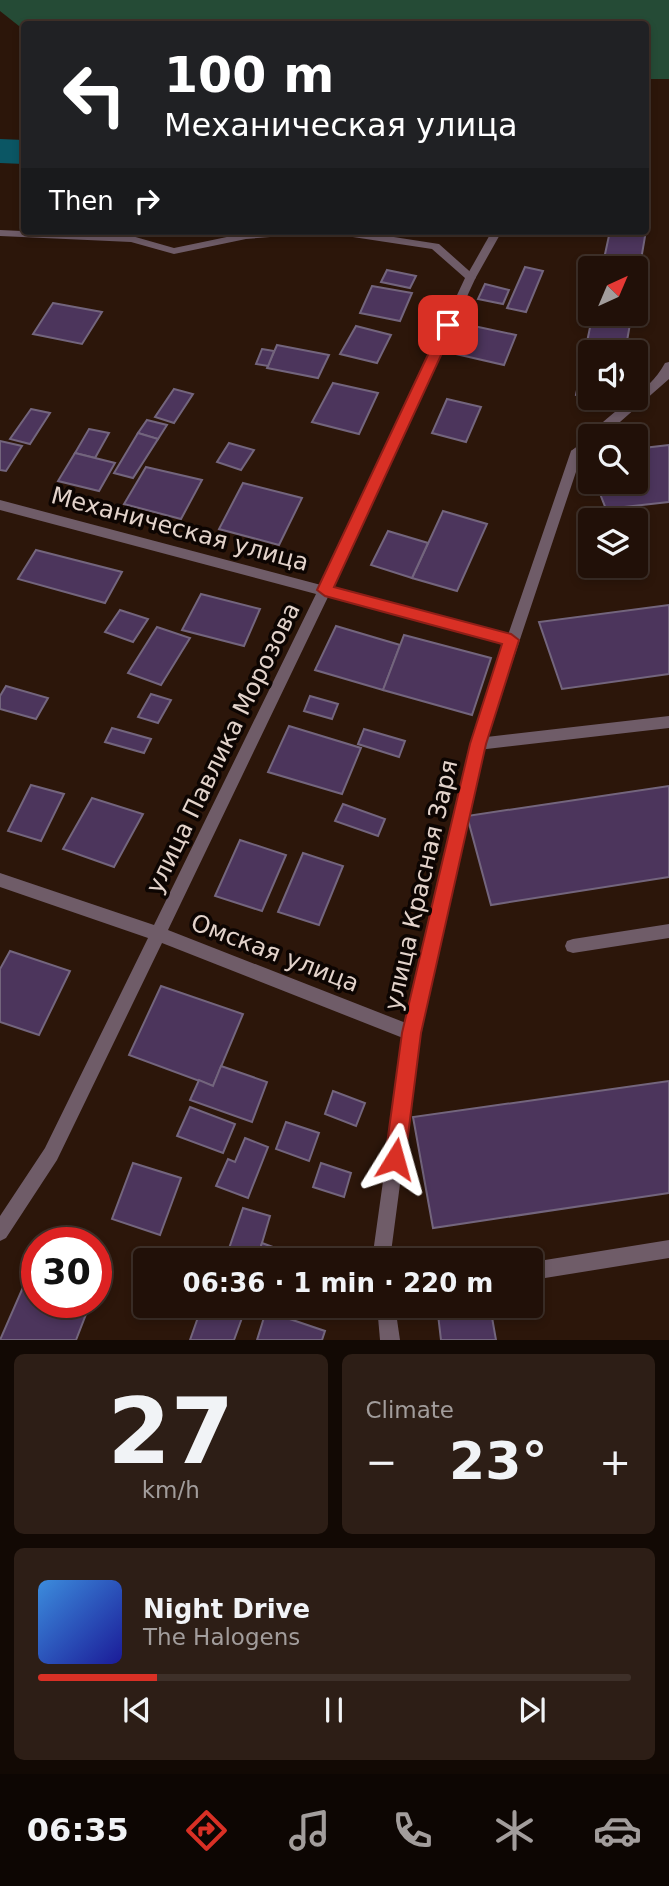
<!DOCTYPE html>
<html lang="en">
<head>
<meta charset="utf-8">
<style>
	:root { --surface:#211008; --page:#2d1e16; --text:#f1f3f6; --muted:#a29d9c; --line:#3e3029; --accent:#d93025 }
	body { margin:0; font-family:"DejaVu Sans",sans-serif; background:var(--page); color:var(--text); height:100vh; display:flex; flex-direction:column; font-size:26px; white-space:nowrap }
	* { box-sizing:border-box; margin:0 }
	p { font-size:23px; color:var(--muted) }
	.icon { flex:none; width:38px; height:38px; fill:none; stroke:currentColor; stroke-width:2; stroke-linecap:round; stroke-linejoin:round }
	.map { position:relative; height:1340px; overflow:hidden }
	.details { display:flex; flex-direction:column; gap:14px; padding:14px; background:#120904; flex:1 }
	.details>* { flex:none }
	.guide { position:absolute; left:21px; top:21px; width:628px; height:214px; border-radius:7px; box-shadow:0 4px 10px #0003,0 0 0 2px var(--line); background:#202124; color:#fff; overflow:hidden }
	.needle { width:46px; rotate:44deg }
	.buttons { position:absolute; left:578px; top:256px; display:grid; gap:14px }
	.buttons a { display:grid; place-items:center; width:70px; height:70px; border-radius:7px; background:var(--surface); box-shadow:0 4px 10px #0003,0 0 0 2px var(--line); font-size:35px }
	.speed { position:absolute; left:21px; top:1227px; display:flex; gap:14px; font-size:35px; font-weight:700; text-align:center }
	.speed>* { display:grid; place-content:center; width:91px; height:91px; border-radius:50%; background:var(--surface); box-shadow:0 4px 10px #0003,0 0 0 2px var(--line); line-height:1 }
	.speed .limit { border:10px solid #d22; background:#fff; color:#111 }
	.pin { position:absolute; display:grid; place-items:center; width:60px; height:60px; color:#fff; margin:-30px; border-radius:14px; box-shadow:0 4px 10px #0006 }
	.me { position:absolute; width:77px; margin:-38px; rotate:8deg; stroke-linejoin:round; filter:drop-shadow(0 0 5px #0008) }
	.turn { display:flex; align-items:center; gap:24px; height:147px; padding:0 28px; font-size:32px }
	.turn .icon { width:91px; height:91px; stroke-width:2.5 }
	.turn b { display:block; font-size:49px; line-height:60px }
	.then { display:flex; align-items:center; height:66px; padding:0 28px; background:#0003; gap:14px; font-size:26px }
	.big { font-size:52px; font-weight:700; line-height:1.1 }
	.details .widget { flex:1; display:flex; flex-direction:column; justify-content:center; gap:10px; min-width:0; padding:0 24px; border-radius:10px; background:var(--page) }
	.details .dial { align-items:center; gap:0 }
	.dial b { font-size:91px; line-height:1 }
	.song { display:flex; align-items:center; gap:21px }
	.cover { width:84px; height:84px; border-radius:10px; background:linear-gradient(135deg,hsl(210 70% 55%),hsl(240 70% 35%)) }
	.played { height:7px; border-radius:4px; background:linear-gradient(90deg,var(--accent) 20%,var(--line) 20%) }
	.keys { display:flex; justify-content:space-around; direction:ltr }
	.heat { display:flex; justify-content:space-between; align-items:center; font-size:38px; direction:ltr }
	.details .tiles { flex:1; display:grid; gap:14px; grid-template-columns:1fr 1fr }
	.widget:last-child { grid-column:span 2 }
	.trip { position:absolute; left:133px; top:1248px; width:410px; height:70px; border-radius:7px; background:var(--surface); box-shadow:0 4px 10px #0003,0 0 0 2px var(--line); font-weight:700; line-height:70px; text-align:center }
	.dock { display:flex; height:112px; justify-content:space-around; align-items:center; background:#0d0603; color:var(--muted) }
	.dock .icon { width:49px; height:49px }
	.dock .active { color:var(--accent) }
	.dock b { font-size:32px; color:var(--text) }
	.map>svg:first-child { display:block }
	.green { fill:#254b36 }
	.water { fill:#0b5664 }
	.building { fill:#4c355c; stroke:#73657d; stroke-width:2 }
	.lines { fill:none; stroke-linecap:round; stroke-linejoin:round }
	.service { fill:#6f5c68; fill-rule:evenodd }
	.minor { fill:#6f5c68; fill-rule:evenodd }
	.route { fill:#d93025; stroke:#8d1f18; stroke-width:2 }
	.labels { text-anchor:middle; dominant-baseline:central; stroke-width:7; stroke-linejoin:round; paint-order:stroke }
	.street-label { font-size:24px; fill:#e3d3cb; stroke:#0d0502 }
</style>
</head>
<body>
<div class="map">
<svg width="669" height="1340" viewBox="0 0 669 1340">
	<rect width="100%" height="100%" fill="#2c160a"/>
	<path class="green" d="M 0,0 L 669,0 L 669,79 L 646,79 L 646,24 L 24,24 L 24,30 L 0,11 Z"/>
	<path class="water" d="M 0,139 L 24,140 L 24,164 L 0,163 Z"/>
	<g class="building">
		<path d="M 646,212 L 649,213 L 635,295 L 635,268 L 602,268 L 610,231 L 646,231 Z"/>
		<path d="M 525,267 L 543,271 L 526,312 L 507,308 Z"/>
		<path d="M 387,270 L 416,276 L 410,288 L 381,282 Z"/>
		<path d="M 485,284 L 509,290 L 503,304 L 478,299 Z"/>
		<path d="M 372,286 L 412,293 L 400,321 L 360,313 Z"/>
		<path d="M 53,303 L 102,312 L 82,344 L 33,334 Z"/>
		<path d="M 593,313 L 632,313 L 625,352 L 590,352 L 590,397 L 576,395 Z"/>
		<path d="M 469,325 L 516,335 L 504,365 L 456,354 Z"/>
		<path d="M 356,326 L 391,335 L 377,363 L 340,354 Z"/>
		<path d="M 277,345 L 329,355 L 318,378 L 267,368 Z"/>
		<path d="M 262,349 L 274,351 L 268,366 L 256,364 Z"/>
		<path d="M 333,383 L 378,393 L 359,434 L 312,422 Z"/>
		<path d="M 174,389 L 193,394 L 174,423 L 155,417 Z"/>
		<path d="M 447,399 L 481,407 L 466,442 L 432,433 Z"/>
		<path d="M 31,409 L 50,413 L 30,444 L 10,439 Z"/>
		<path d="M 147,420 L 167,425 L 158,439 L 138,433 Z"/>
		<path d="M 89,429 L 109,433 L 95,458 L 75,453 Z"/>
		<path d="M 138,433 L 158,439 L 133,478 L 114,473 Z"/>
		<path d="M 0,441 L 22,446 L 6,471 L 0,470 Z"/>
		<path d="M 229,443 L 254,450 L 241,470 L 217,462 Z"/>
		<path d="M 669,445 L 669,502 L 606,509 L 595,481 L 635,481 L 635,449 Z"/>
		<path d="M 75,453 L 115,463 L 99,491 L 58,481 Z"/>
		<path d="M 146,467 L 202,480 L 181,519 L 124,504 Z"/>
		<path d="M 243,483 L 302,498 L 279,545 L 219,529 Z"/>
		<path d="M 443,511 L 487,524 L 457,591 L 412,578 Z"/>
		<path d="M 388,531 L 428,543 L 412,578 L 371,565 Z"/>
		<path d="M 36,550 L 122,572 L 105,603 L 18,579 Z"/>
		<path d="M 201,594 L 260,609 L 244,646 L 182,630 Z"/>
		<path d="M 669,605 L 669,674 L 562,689 L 539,622 Z"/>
		<path d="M 120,610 L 148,619 L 133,642 L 105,632 Z"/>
		<path d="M 336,626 L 400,645 L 383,690 L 315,670 Z"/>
		<path d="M 157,627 L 190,638 L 161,685 L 128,673 Z"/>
		<path d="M 404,635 L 491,658 L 472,715 L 383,690 Z"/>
		<path d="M 6,686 L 48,698 L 36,719 L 0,709 L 0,696 Z"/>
		<path d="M 151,694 L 171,700 L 158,723 L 138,717 Z"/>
		<path d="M 310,696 L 338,704 L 332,719 L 304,711 Z"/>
		<path d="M 289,726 L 361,748 L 342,794 L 268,772 Z"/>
		<path d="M 112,728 L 151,739 L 144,753 L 105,742 Z"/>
		<path d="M 364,729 L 405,741 L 399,757 L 358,744 Z"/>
		<path d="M 31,785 L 64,794 L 41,841 L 8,831 Z"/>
		<path d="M 669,786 L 669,877 L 491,905 L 467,816 Z"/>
		<path d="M 92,798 L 143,814 L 114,867 L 63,849 Z"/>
		<path d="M 343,804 L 385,819 L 378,836 L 335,821 Z"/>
		<path d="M 240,840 L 286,855 L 262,911 L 215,896 Z"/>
		<path d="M 303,853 L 343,866 L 319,925 L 278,912 Z"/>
		<path d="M 10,951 L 70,971 L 39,1035 L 0,1022 L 0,969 Z"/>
		<path d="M 161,986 L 243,1014 L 213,1086 L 129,1055 Z"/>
		<path d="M 221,1066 L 267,1082 L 252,1122 L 190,1100 L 199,1080 L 213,1086 Z"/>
		<path d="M 669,1081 L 669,1193 L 433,1228 L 413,1117 Z"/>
		<path d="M 333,1091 L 365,1103 L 356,1126 L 325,1114 Z"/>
		<path d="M 190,1107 L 235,1124 L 223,1153 L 177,1136 Z"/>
		<path d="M 286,1122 L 319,1133 L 309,1161 L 276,1149 Z"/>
		<path d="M 245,1138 L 268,1147 L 248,1198 L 216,1186 L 228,1159 L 235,1162 Z"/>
		<path d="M 133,1163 L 181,1178 L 160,1235 L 112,1219 Z"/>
		<path d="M 321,1163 L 351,1173 L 344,1197 L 313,1187 Z"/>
		<path d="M 243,1208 L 270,1216 L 262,1243 L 256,1260 L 225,1260 Z"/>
		<path d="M 262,1243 L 289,1253 L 288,1260 L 256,1260 Z"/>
		<path d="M 24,1285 L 37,1290 L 37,1302 L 70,1302 L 88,1309 L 76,1340 L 0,1340 Z"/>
		<path d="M 202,1306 L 242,1318 L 234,1340 L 190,1340 Z"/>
		<path d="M 284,1306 L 320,1306 L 317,1317 Z"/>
		<path d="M 437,1306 L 490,1306 L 496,1340 L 441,1340 Z"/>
		<path d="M 266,1311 L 325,1331 L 322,1340 L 257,1340 Z"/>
	</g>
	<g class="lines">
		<g class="service">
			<path d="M 492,231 L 502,231 L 475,279 L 467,279 L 466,277 Z"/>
			<path d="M 669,362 L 669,379 L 604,436 L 590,436 C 612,408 648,395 665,363 Z"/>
			<path d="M 590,437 L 590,448 L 581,454 L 573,454 L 571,451 Z"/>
			<path d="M 669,716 L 669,728 L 478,750 L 473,748 L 471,744 L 473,740 L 478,738 Z"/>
			<path d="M 669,924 L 669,938 L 573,953 L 567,951 L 565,946 L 567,941 L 573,939 Z"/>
			<path d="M 669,1240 L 669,1258 L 545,1278 L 538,1276 L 536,1269 L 538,1262 L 545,1260 Z"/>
		</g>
		<g class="minor">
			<path d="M 0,230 L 132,236 L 174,248 L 246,233 L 314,231 L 309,234 L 246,239 L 174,254 L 131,242 L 0,236 Z"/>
			<path d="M 328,231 L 355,231 L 439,244 L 476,277 L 332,588 L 508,635 L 571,451 L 577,447 L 583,451 L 485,744 L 420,1033 L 390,1260 L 372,1260 L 403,1038 L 162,943 L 57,1160 L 6,1238 L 0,1241 L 0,1216 L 45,1148 L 148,938 L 0,887 L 0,873 L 154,925 L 316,594 L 0,510 L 0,500 L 321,585 L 465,278 L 432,249 L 333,234 ZM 328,597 L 505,645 L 471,744 L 406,1023 L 168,930 Z"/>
			<path d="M 377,1306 L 395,1306 L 400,1340 L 380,1340 Z"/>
		</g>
	</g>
	<path class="route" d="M 448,321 L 455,325 L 334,587 L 511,634 L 519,640 L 486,744 L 421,1033 L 405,1159 L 402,1167 L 395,1169 L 388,1167 L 385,1159 L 402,1033 L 470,744 L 502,644 L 325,596 L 317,590 L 442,325 Z"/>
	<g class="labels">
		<g class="street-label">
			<text transform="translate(180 529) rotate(15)">Механическая улица</text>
			<text transform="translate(223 748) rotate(-64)">улица Павлика Морозова</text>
			<text transform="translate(421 885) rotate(-77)">улица Красная Заря</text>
			<text transform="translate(275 953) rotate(21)">Омская улица</text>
		</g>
	</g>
</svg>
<div class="buttons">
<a><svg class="needle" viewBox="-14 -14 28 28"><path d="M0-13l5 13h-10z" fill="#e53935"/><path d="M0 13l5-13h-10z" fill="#a29d9c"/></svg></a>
<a><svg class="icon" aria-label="sound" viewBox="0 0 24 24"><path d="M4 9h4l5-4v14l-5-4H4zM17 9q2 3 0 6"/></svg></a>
<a><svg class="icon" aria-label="search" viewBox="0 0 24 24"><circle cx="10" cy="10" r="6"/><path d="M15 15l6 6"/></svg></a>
<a><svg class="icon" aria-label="layers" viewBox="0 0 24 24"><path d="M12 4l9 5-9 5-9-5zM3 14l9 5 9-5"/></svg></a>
</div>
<div class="speed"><div class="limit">30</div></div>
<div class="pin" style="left:448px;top:325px;background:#d93025"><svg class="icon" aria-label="arrive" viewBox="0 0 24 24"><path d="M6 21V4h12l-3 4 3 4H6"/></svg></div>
<svg class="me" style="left:395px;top:1159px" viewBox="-20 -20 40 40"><path d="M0-17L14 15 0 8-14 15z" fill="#d93025" stroke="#fff" stroke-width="4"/></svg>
<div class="trip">06:36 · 1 min · 220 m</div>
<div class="guide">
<div class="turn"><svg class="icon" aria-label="left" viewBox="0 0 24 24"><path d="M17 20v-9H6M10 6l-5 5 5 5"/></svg><div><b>100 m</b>Механическая улица</div></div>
<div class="then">Then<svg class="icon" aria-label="right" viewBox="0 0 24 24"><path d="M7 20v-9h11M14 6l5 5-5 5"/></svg></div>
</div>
</div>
<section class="details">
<div class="tiles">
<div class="widget dial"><b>27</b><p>km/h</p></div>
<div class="widget"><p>Climate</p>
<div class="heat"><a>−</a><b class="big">23°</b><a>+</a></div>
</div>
<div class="widget">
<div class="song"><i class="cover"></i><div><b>Night Drive</b><p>The Halogens</p></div></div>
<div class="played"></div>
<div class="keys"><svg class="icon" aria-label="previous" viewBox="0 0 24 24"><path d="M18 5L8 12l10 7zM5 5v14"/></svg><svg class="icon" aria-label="pause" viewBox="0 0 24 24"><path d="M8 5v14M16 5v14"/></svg><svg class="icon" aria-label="next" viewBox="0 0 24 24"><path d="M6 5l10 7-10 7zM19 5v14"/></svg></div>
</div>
</div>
</section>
<nav class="dock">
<b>06:35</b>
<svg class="icon active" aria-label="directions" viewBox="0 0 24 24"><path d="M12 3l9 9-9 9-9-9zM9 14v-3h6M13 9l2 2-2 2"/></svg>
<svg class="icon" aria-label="music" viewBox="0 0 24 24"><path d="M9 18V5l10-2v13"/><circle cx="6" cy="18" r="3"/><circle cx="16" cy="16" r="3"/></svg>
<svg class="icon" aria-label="phone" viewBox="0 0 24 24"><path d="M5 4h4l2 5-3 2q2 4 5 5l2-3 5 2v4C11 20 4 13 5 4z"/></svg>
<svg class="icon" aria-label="climate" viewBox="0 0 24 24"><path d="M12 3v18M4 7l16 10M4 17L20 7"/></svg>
<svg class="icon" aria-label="car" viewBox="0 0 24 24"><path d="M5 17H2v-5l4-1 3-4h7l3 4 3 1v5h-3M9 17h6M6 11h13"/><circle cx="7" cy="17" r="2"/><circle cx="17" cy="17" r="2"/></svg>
</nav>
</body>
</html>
